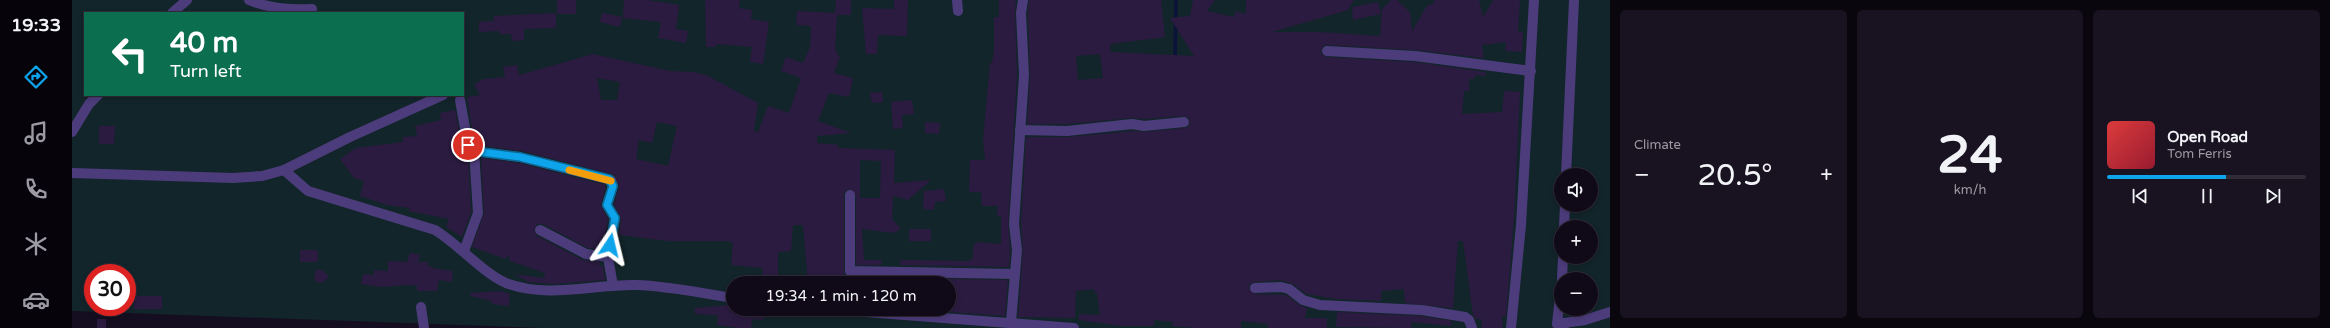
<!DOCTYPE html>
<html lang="en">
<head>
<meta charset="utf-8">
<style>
	:root { --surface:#100a18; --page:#191321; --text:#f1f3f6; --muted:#9c9aa2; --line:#302b37; --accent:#0ea4eb }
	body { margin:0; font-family:"Varela Round",sans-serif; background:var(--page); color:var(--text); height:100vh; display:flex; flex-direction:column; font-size:15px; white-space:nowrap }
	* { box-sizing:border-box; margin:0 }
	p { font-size:13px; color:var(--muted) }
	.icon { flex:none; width:22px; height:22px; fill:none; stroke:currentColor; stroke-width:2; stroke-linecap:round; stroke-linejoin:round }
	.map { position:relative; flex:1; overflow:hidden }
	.drawer { display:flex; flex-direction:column; gap:10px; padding:10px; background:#09060d; width:720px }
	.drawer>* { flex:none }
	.top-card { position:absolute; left:12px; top:12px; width:380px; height:84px; border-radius:0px; box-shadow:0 2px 6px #0003,0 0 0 1px var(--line); background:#0b6e4f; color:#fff; overflow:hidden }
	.controls { position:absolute; left:1482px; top:168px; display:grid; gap:8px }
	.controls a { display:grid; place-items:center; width:44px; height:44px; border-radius:50%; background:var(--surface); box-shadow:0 2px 6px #0003,0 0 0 1px var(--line); font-size:20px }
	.speed { position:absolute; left:12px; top:264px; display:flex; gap:8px; font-size:20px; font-weight:700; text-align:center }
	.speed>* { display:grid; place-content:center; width:52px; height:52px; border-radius:50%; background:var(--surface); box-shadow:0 2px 6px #0003,0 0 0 1px var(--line); line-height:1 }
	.speed .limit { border:6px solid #d22; background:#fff; color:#111 }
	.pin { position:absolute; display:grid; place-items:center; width:34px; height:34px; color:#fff; margin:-17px; border:2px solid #fff; border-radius:50%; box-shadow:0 1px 4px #0007 }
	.me { position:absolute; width:44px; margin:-22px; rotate:10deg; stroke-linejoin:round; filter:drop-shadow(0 0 3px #0008) }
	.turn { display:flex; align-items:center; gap:14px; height:84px; padding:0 20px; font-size:18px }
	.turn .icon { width:52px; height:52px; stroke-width:2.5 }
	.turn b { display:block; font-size:28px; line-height:34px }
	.big { font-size:30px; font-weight:600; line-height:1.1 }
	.drawer .tile { flex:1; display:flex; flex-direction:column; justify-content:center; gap:6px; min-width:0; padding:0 14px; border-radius:6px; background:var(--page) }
	.drawer .dial { align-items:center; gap:0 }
	.dial b { font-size:52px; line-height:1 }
	.song { display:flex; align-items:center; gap:12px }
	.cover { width:48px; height:48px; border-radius:6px; background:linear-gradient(135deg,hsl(0 70% 55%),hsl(350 70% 35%)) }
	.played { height:4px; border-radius:2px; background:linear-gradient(90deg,var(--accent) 60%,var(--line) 60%) }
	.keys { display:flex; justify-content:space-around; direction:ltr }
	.heat { display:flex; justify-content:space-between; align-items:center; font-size:22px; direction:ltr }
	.drawer .tiles { flex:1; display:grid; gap:10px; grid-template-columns:repeat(3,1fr) }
	.trip { position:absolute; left:654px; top:276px; width:230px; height:40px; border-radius:20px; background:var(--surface); box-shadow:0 2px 6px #0003,0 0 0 1px var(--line); font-weight:600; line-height:40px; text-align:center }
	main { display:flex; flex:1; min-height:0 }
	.tab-bar { display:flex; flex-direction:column; width:72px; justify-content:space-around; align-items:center; background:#06040a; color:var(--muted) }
	.tab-bar .icon { width:28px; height:28px }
	.tab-bar .active { color:var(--accent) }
	.tab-bar b { font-size:18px; color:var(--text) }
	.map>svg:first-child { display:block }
	.green { fill:#12252a; fill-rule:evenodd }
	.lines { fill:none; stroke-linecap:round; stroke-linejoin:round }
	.stream { stroke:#0c133b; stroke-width:3.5 }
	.building { fill:#2b1b40; fill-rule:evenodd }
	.minor { stroke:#4d3c7c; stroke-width:10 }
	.route-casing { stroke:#096b99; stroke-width:10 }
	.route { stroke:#0ea4eb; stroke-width:7 }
	.slow { stroke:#f59e0b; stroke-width:7 }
</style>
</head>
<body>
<main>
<nav class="tab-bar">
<b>19:33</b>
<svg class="icon active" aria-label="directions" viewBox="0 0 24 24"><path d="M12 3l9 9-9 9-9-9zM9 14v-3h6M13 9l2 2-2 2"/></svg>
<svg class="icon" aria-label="music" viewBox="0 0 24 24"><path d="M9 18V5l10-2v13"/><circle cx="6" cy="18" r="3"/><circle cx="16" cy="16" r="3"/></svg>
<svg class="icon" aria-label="phone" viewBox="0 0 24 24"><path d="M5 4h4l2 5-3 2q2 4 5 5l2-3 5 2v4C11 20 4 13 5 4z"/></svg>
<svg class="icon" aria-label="climate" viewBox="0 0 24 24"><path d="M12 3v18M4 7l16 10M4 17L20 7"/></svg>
<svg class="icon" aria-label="car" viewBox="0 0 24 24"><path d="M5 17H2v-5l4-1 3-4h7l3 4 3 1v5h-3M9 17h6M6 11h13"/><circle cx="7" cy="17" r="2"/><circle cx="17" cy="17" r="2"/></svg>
</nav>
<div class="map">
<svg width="1538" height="328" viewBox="0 0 1538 328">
	<rect width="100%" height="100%" fill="#150e20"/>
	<path class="green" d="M 0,0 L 1538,0 L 1538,328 L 470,328 L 0,311 ZM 13,13 L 391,13 L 391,95 L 13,95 ZM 1489,175 L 1519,175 L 1519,205 L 1489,205 ZM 1489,227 L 1519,227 L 1519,257 L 1489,257 ZM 21,273 L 55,273 L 55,307 L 21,307 ZM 1489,279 L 1519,279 L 1519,309 L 1489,309 ZM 661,283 L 877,283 L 877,309 L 661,309 Z"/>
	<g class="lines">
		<path class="stream" d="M 1103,59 L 1104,0"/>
	</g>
	<g class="building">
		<rect x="485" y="0" width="19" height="14"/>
		<path d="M 552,0 L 576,0 L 607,5 L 604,29 L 616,31 L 614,43 L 586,38 L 589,22 L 551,18 Z"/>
		<path d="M 633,0 L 668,0 L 667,8 L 680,10 L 679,19 L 697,22 L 691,64 L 678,62 L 680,47 L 644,44 L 644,47 L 634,47 Z"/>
		<path d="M 764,0 L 779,0 L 779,15 L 765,15 L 763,50 L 766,51 L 764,54 L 768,56 L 762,73 L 781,78 L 777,97 L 757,93 L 746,121 L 779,133 L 745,136 L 745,143 L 767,145 L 765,148 L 823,150 L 822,183 L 859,180 L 836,200 L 821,196 L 820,219 L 829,229 L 821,233 L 790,229 L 792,260 L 810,260 L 809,265 L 784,265 L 784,195 L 778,189 L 772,192 L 772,274 L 778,278 L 809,278 L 808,283 L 736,283 L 731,225 L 721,225 L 719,251 L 706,252 L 706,282 L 690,281 L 691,268 L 659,265 L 661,243 L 657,241 L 596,241 L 547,235 L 549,219 L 542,204 L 547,187 L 543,175 L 450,151 L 405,145 L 402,142 L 395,97 L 408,95 L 402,85 L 411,79 L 433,77 L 431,67 L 445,65 L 447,75 L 521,54 L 598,71 L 622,72 L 636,76 L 686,103 L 682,131 L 686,132 L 696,106 L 717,113 L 729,78 L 709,71 L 714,57 L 731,63 L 738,47 L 739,26 L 724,25 L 725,11 L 763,13 ZM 525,78 L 548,82 L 545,100 L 529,100 ZM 585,122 L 605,126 L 596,166 L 564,159 L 567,140 L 580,143 ZM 788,160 L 809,161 L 808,198 L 788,198 Z"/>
		<path d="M 822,0 L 836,0 L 835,36 L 806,35 L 805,54 L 794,54 L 790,8 L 822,9 Z"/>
		<path d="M 927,0 L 944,0 L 943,13 L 945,75 L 936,224 L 938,250 L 937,267 L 828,265 L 828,260 L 898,261 L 898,259 L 901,259 L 901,246 L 903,245 L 904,242 L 929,244 L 929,216 L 925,216 L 926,206 L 910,206 L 909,192 L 897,192 L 898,160 L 913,160 L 911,140 L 918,63 L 920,63 L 922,51 L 922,17 L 927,17 Z"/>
		<path d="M 957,0 L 1089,0 L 1093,37 L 1038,44 L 1039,52 L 1122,56 L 1098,18 L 1118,16 L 1121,0 L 1143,0 L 1135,11 L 1162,17 L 1164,11 L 1174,14 L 1174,0 L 1282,0 L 1276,10 L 1200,32 L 1247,32 L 1308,36 L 1310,9 L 1319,0 L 1325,0 L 1338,12 L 1340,31 L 1353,9 L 1357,4 L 1360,5 L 1363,0 L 1407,0 L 1411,17 L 1421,0 L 1448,0 L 1446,32 L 1451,32 L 1450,52 L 1433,51 L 1434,42 L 1410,45 L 1412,58 L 1343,50 L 1255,45 L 1252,45 L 1249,50 L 1249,54 L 1255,57 L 1342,62 L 1413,72 L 1414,76 L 1403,75 L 1402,79 L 1397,79 L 1397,91 L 1392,91 L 1390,114 L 1430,112 L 1432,91 L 1448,92 L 1442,219 L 1434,316 L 1430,316 L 1431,328 L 1410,328 L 1409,319 L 1404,319 L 1401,315 L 1391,241 L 1386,241 L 1381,308 L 1333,303 L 1332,289 L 1309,291 L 1309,301 L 1265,299 L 1234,294 L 1221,284 L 1209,280 L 1182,282 L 1177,285 L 1177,289 L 1183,294 L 1214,295 L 1227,305 L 1235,308 L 1233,318 L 1255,318 L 1255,328 L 1196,328 L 1196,324 L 1169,321 L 1169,328 L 1124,328 L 1100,326 L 1101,322 L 1082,320 L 1082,326 L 1048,326 L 1007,320 L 1007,314 L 1028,315 L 1025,293 L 1023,293 L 1022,289 L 1004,291 L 1003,318 L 946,317 L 951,251 L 949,224 L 954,137 L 996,137 L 1060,131 L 1073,132 L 1113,128 L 1116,127 L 1118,122 L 1117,118 L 1111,116 L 1072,119 L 1059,118 L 995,124 L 955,124 L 958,75 L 956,13 ZM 1028,54 L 1031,78 L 1006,80 L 1004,56 Z"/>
		<path d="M 1306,2 L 1309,14 L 1281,20 L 1280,7 Z"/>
		<path d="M 484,13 L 484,28 L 452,29 L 452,40 L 440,41 L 439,34 L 428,34 L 427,31 L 407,32 L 407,22 L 422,21 L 422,16 Z"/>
		<path d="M 530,13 L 550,17 L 548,27 L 528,22 Z"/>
		<path d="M 810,92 L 811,102 L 800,103 L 798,93 Z"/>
		<path d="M 840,100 L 842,114 L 830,115 L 831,128 L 821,129 L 819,102 Z"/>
		<path d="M 383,110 L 390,146 L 396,154 L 399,212 L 390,237 L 374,227 L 377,219 L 337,211 L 337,208 L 315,205 L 288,196 L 292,181 L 282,178 L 268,159 L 284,148 L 331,142 L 331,137 L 345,136 L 343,126 L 369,120 L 368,113 Z"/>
		<path d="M 853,122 L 868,123 L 867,134 L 853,133 Z"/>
		<path d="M 27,126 L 43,126 L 42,144 L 27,144 Z"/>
		<path d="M 409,158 L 447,163 L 534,185 L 529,205 L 536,219 L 531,250 L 516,248 L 471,224 L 465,224 L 462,230 L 465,236 L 511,260 L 528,262 L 527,266 L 531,266 L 533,280 L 482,284 L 456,282 L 443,274 L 472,278 L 473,273 L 438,261 L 437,255 L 434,259 L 400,247 L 412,213 Z"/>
		<path d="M 872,189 L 874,201 L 863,202 L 862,210 L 851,209 L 852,191 Z"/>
		<rect x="837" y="229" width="22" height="12"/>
		<rect x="228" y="250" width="18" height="12"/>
		<path d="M 338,253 L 348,255 L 345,267 L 347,262 L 356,262 L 355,266 L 359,266 L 359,268 L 381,271 L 380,282 L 367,280 L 365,291 L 345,291 L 345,286 L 336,285 L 310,287 L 289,284 L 291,274 L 302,275 L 302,270 L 316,271 L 316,261 L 335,262 Z"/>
		<path d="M 244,269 L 252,271 L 257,277 L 251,282 L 248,283 L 242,280 Z"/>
		<path d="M 829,278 L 936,280 L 933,316 L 877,312 L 877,283 L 836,283 L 837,279 Z"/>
		<path d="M 428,291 L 438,294 L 437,306 L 420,304 L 420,301 L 398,296 L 399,293 Z"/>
		<rect x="62" y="296" width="28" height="13"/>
		<path d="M 659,305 L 659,309 L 692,310 L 691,320 L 680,319 L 679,328 L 667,328 L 645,325 L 646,315 L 623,314 L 623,308 Z"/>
		<path d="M 1265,312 L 1349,316 L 1380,321 L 1379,326 L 1340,322 L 1339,328 L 1264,327 Z"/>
		<rect x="25" y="319" width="9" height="9"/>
	</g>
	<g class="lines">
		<g class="minor">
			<path d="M 177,0 C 197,9 218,10 240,9"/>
			<path d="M 885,0 L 886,11"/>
			<path d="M 100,13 L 115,0"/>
			<path d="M 1255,51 L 1343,56 L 1459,71"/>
			<path d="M 388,100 L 396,145 L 402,151"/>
			<path d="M 948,130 L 995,131 L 1060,124 L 1072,126 L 1112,122"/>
			<path d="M 0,132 L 17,104 L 26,95"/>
			<path d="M 212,170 L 236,191 L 363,230 C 386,244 411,273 434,283 C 476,299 521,284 564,285 C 597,286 629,293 661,298"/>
			<path d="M 0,173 L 161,178 L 190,176 L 212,170 L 278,137 L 371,95"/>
			<path d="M 1494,175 L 1502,0"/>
			<path d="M 778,195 L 778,271 L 943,274"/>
			<path d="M 1492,227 L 1493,205"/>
			<path d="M 468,230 L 514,254 L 536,257"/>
			<path d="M 392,251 L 406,213 L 402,151 L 448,157 L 539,180 L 541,186 L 535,205 L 543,218 L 536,257 L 541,286"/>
			<path d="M 1490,279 L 1491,257"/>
			<path d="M 1489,287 L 1485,324 L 1492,326"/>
			<path d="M 1183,288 L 1209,287 L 1217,289 L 1231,300 L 1248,305 L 1350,310 L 1393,317 L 1397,320 L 1400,328"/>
			<path d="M 349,307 L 352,328"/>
			<path d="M 754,309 L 1002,328"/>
			<path d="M 939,322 L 945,250 L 942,224 L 952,75 L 949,13 L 951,0"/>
			<path d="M 1485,324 L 1513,320 L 1538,312"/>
			<path d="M 1439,328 L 1449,225 L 1462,0"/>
		</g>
	</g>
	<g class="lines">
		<g class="route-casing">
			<path id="route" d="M 396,145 L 402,151 L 448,157 L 537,179 L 541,186 L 535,205 L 543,218 L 538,245"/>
		</g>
		<use href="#route" class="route"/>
		<path class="slow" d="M 497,170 L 539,181"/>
	</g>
</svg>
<div class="controls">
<a><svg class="icon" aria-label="sound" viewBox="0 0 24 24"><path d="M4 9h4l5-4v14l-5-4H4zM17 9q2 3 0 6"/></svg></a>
<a>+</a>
<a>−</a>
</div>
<div class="speed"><div class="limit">30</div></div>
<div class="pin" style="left:396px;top:145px;background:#d93025"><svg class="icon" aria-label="arrive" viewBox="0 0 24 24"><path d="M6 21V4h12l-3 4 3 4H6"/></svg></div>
<svg class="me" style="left:538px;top:245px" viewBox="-20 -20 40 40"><path d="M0-17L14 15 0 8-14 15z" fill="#0ea4eb" stroke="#fff" stroke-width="4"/></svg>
<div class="trip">19:34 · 1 min · 120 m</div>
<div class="top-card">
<div class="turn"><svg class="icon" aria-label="left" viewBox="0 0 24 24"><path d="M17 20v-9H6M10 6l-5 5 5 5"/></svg><div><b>40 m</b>Turn left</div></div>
</div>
</div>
<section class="drawer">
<div class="tiles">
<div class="tile"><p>Climate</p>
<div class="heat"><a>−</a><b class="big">20.5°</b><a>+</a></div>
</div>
<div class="tile dial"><b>24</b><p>km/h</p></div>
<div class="tile">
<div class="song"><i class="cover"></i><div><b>Open Road</b><p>Tom Ferris</p></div></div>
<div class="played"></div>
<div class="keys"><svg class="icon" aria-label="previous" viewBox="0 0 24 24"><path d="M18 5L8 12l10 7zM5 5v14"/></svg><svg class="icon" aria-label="pause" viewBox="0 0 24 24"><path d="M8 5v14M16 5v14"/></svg><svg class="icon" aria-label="next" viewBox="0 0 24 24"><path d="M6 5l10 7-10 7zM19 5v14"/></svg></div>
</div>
</div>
</section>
</main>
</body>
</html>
